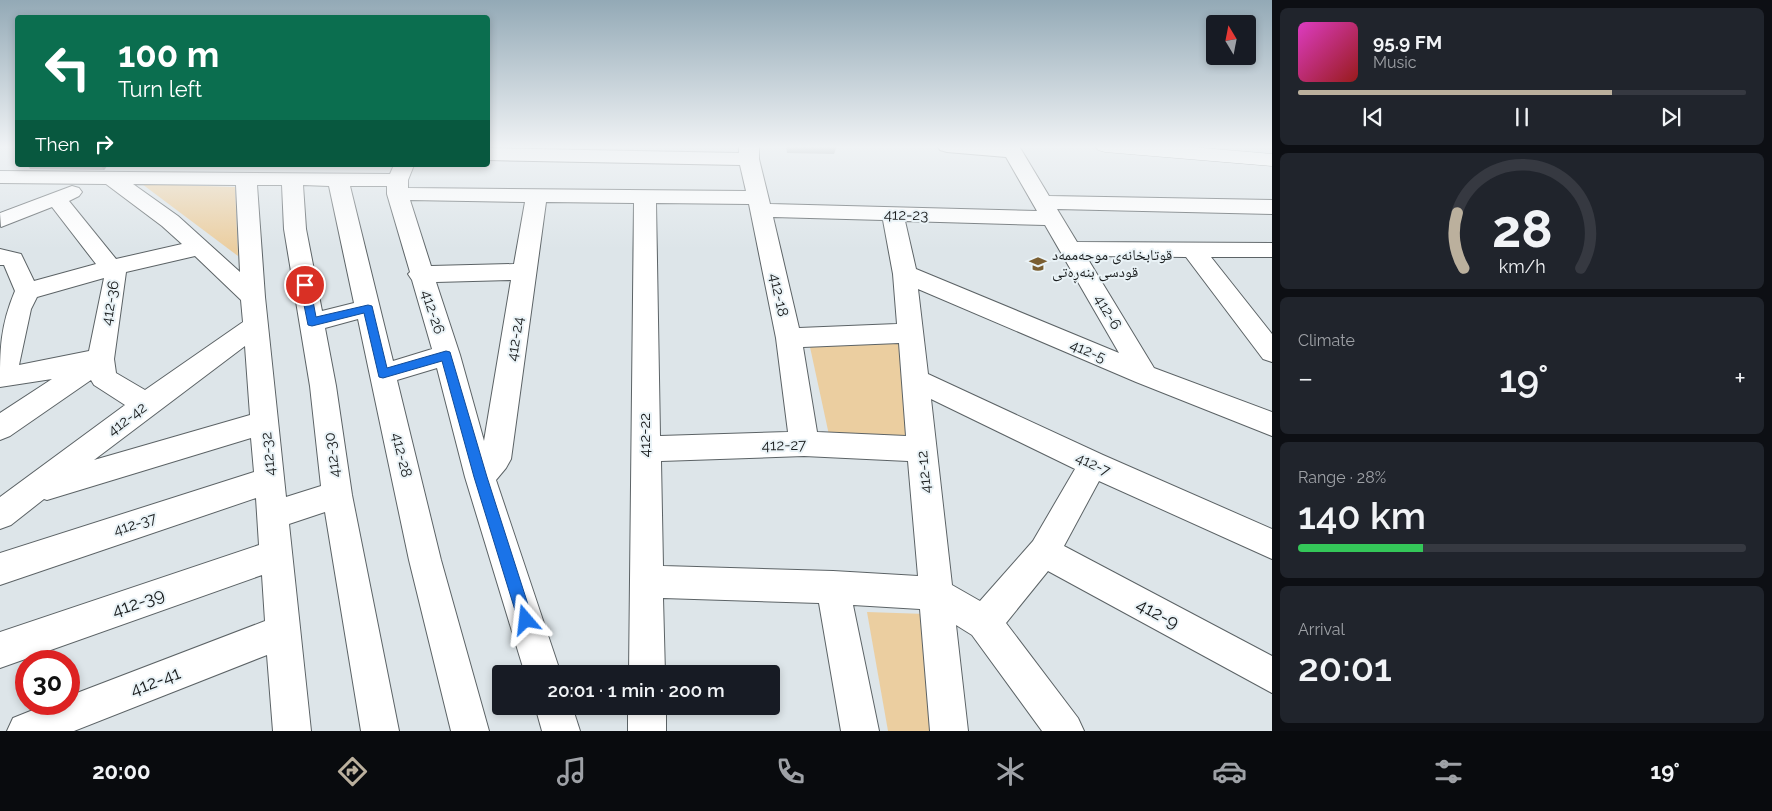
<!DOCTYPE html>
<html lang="en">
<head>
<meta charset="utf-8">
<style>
	:root { --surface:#171b24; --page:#20242c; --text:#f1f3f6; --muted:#9ea1a6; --line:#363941; --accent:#bbb09d }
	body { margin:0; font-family:Raleway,"Noto Naskh Arabic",sans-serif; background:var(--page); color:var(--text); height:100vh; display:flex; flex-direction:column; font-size:19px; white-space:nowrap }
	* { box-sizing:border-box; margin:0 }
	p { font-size:16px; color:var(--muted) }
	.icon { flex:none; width:28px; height:28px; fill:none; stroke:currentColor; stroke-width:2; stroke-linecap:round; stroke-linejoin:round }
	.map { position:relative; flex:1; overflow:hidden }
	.side { display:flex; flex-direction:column; gap:8px; padding:8px; background:#0d0f14; width:500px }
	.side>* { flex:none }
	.guide { position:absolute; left:15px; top:15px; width:475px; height:152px; border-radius:5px; box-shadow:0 2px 8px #0003; background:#0b6e4f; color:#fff; overflow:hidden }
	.needle { width:32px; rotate:350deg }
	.fabs { position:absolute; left:1206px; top:15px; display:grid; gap:10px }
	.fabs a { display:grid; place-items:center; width:50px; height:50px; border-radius:5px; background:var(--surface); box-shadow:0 2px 8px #0003; font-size:25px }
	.speed { position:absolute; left:15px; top:650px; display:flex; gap:10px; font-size:25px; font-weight:700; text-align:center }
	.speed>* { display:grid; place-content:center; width:65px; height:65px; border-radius:50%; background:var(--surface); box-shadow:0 2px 8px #0003; line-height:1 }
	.speed .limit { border:8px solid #d22; background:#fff; color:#111 }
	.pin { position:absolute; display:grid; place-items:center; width:42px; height:42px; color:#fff; margin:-21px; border:2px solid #fff; border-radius:50%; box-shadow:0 1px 5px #0007 }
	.me { position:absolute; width:55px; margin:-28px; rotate:343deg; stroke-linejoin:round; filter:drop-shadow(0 0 4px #0008) }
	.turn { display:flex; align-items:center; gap:18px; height:105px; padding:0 20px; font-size:22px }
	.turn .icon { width:65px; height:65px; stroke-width:2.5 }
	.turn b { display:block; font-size:35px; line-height:42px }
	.then { display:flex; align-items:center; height:48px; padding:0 20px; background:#0003; gap:10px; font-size:19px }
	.big { font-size:38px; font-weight:600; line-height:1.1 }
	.side .tile { flex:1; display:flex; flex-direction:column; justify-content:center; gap:8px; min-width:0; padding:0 18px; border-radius:8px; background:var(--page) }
	.side .dial { align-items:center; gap:0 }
	.dial svg { height:130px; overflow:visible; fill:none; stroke:var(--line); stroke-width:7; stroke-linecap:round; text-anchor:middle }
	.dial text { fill:var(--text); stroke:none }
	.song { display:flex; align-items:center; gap:15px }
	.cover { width:60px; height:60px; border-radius:8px; background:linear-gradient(135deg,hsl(310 70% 55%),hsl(0 70% 35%)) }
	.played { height:5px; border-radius:2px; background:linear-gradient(90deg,var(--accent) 70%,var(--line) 70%) }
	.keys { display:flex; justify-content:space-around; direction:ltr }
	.heat { display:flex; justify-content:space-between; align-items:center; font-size:28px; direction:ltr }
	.charge { height:8px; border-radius:4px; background:linear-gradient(90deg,#34c759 28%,var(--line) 0) }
	.trip { position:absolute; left:492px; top:665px; width:288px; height:50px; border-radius:5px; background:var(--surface); box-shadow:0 2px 8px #0003; font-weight:600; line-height:50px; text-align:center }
	.tab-bar { display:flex; height:80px; justify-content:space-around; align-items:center; background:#090b0e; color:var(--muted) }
	.tab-bar .icon { width:35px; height:35px }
	.tab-bar .current { color:var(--accent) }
	.tab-bar b { font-size:22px; color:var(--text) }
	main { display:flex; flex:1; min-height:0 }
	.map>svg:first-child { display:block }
	.green { fill:#ebcea0 }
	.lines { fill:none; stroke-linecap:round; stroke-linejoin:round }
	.minor-casing { stroke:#5c6366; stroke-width:2 }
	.major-casing { stroke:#5c6366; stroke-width:1 }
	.minor { fill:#fff; fill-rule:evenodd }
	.major { fill:#fff; fill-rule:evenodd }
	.wall { fill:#888f92 }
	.shaded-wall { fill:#6f7477 }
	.route { fill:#1a73e8; stroke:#114b97 }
	.labels { text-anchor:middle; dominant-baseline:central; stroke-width:4; stroke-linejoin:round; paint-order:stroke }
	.street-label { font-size:15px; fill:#191c1d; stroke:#eaf3f7 }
	.poi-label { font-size:15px; fill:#191c1d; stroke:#eaf3f7; text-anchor:start }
	.near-street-label { font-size:18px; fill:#191c1d; stroke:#eaf3f7 }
</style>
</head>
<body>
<main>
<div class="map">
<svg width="1272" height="731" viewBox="0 0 1272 731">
	<rect width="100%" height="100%" fill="#dde5e9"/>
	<g class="green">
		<path d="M 142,184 L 235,187 L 238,256 Z"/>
		<path d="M 900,341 L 912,435 L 829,435 L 810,347 Z"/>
		<path d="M 867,612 L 926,614 L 935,731 L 888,731 Z"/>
	</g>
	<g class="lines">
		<g class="minor-casing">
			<g id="minor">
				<path d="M 739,146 L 759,146 L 759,159 L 770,204 L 1037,211 L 1006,157 L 947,152 L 940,150 L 938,146 L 1019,146 L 1049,196 L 1272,200 L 1272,214 L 1057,209 L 1077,242 L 1272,243 L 1272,257 L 1211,257 L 1272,334 L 1272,362 L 1263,359 L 1186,257 L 1086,256 L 1154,368 L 1272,412 L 1272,436 L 1136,382 L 918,289 L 928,374 L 1103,455 L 1272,529 L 1272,559 L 1099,481 L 1064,546 L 1272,656 L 1272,693 L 1048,571 L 1006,623 L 1078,718 L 1084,731 L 1042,731 L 972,635 L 956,625 L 968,731 L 930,731 L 920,609 L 853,605 L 879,731 L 841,731 L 819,603 L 663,598 L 665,674 L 629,674 L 634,203 L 546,202 L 511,459 L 506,468 L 496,480 L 561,674 L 525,674 L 465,477 L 437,368 L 397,380 L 441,560 L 489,731 L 451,731 L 409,560 L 358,319 L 325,328 L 336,386 L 352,495 L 399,731 L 361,731 L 325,512 L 289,524 L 311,731 L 273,731 L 267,655 L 74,731 L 7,731 L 13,718 L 48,704 L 69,704 L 69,696 L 265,621 L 262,575 L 0,668 L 0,632 L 259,545 L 256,498 L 0,585 L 0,553 L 254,472 L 251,438 L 47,500 L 44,499 L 11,525 L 0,529 L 0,497 L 125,405 L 94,385 L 91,380 L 10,436 L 0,440 L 0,413 L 52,379 L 0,387 C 0,349 0,327 15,291 L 4,265 L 0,265 L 0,249 L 21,254 L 34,281 L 96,264 L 52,207 L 1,227 L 0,213 L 72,186 L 79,188 L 82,192 L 79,196 L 69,201 L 116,259 L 182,244 L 162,226 L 106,184 L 0,183 L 0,171 L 390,174 L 394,165 L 414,165 L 408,180 L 408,188 L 746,191 L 740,165 L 488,160 L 488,148 L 739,153 ZM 133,184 L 236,185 L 240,272 L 178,216 ZM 257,185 L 282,185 L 284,229 L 310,386 L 321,486 L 286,497 L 265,297 ZM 303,185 L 329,186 L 354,303 L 322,311 L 306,229 ZM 350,186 L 387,186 L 387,194 L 410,272 L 408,274 L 412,280 L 432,349 L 393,361 ZM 410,200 L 525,202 L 514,264 L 431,266 ZM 656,203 L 749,204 L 776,338 L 788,432 L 660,436 ZM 773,217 L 883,220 L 893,274 L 897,324 L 799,328 ZM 905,221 L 1045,225 L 1119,353 L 916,269 ZM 195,256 L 241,300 L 243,322 L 145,390 L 116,373 L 114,359 L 126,272 ZM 104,278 L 89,351 L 19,365 L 31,309 L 37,297 ZM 511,280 L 484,441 L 460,355 L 436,282 ZM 899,343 L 906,436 L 817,432 L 803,347 ZM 245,346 L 250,415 L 94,460 ZM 931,399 L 1075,469 L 1033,541 L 980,601 L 952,585 ZM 804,456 L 908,461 L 918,576 L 833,571 L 663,566 L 661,461 Z"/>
				<path d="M 535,706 L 572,706 L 580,731 L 542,731 Z"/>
				<rect x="628" y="706" width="38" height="25"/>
			</g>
		</g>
		<g class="major-casing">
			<path id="major" d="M 1095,146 L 1180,146 L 1272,154 L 1272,166 L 1105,152 L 1098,150 Z"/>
		</g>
		<use href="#minor" class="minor"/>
		<use href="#major" class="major"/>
	</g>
	<g class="wall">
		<path d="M 12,146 L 18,146 L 18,153 Z"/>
		<path d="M 786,146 L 837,146 L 834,154 L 787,153 Z"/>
		<path d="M 27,165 L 108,165 L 104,170 L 30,169 Z"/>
	</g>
	<path class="shaded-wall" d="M 100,165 L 108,165 L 104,170 Z"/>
	<linearGradient id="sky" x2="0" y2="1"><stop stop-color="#93a9b6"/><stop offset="0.59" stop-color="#f0f3f5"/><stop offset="1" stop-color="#f0f3f5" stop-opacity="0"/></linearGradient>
	<rect width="1272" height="249" fill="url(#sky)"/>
	<path class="route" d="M 305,281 L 310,285 L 316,317 L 368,305 L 372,306 L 387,368 L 446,351 L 450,352 L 487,477 L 533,620 L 531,625 L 526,628 L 520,625 L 518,620 L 474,477 L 442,361 L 383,378 L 379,377 L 364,313 L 312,326 L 308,325 L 300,285 Z"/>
	<defs>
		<g id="school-bare" transform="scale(1.35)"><path d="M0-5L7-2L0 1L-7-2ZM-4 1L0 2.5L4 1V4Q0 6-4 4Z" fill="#7a5e31" stroke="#eaf3f7" stroke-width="2.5" paint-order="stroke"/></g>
	</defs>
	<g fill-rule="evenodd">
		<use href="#school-bare" x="1038" y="264"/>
	</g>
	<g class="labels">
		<g class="street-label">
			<text transform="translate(906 215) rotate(1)">412-23</text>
			<text transform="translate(779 295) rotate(78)">412-18</text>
			<text transform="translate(110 303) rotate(-80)">412-36</text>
			<text transform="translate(433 312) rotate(72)">412-26</text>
			<text transform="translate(1108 312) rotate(59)">412-6</text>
			<text transform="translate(515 339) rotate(-81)">412-24</text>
			<text transform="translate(1088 351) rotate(23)">412-5</text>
			<text transform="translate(127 419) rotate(-37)">412-42</text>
			<text transform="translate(645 435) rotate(-90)">412-22</text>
			<text transform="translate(784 445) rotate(-1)">412-27</text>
			<text transform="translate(268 454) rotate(-95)">412-32</text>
			<text transform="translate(332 455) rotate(-97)">412-30</text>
			<text transform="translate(402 455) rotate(77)">412-28</text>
			<text transform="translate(1093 464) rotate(25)">412-7</text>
			<text transform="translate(924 472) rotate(-95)">412-12</text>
			<text transform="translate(135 524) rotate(-18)">412-37</text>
		</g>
		<g class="poi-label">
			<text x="1052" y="255">قوتابخانەی موحەممەد<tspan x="1052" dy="17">قودسی بنەڕەتی</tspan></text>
		</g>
		<g class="near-street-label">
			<text transform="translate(138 602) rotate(-19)">412-39</text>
			<text transform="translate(1158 613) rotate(28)">412-9</text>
			<text transform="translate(155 681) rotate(-21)">412-41</text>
		</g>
	</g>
</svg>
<div class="fabs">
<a><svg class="needle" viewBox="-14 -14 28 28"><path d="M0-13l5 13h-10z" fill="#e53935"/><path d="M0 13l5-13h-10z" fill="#9ea1a6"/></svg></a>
</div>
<div class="speed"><div class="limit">30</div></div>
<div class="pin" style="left:305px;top:285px;background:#d93025"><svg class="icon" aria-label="arrive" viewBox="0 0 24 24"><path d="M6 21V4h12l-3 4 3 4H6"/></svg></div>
<svg class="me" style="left:526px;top:620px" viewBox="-20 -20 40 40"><path d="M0-17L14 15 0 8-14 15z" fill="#1a73e8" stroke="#fff" stroke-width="4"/></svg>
<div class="trip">20:01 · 1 min · 200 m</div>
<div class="guide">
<div class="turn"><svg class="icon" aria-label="left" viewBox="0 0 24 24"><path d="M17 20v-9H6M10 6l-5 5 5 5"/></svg><div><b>100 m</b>Turn left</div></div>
<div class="then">Then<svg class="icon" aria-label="right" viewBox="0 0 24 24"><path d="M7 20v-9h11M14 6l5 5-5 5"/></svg></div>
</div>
</div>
<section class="side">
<div class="tile">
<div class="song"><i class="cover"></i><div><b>95.9 FM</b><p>Music</p></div></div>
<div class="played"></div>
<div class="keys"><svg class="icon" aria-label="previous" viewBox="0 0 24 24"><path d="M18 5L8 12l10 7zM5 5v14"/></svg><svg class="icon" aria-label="pause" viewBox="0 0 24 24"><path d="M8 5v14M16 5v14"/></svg><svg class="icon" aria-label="next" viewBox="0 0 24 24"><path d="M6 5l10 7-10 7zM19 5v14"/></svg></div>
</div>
<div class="tile dial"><svg viewBox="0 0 100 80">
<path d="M14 69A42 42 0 1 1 86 69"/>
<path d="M14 69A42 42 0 0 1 10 35" stroke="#bbb09d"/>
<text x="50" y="56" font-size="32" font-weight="700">28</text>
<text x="50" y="72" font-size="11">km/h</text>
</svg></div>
<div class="tile"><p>Climate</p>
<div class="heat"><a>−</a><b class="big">19°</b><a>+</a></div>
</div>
<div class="tile"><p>Range · 28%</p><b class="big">140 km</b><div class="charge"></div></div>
<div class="tile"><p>Arrival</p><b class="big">20:01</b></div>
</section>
</main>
<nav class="tab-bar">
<b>20:00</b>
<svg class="icon current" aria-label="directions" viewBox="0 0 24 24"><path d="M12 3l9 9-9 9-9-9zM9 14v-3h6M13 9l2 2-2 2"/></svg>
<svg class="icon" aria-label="music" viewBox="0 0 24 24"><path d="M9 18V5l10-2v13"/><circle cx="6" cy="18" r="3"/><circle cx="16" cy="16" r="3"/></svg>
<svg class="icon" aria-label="phone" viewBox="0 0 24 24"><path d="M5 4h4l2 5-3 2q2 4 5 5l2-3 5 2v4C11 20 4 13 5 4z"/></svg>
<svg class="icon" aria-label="climate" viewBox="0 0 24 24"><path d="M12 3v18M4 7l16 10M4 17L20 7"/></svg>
<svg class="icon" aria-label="car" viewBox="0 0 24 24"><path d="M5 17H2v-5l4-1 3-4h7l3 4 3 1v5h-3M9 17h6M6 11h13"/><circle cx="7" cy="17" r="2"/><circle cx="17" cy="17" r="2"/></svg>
<svg class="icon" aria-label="filters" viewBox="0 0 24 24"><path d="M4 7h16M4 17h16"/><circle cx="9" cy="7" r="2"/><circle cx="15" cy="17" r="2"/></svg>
<b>19°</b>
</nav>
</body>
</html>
